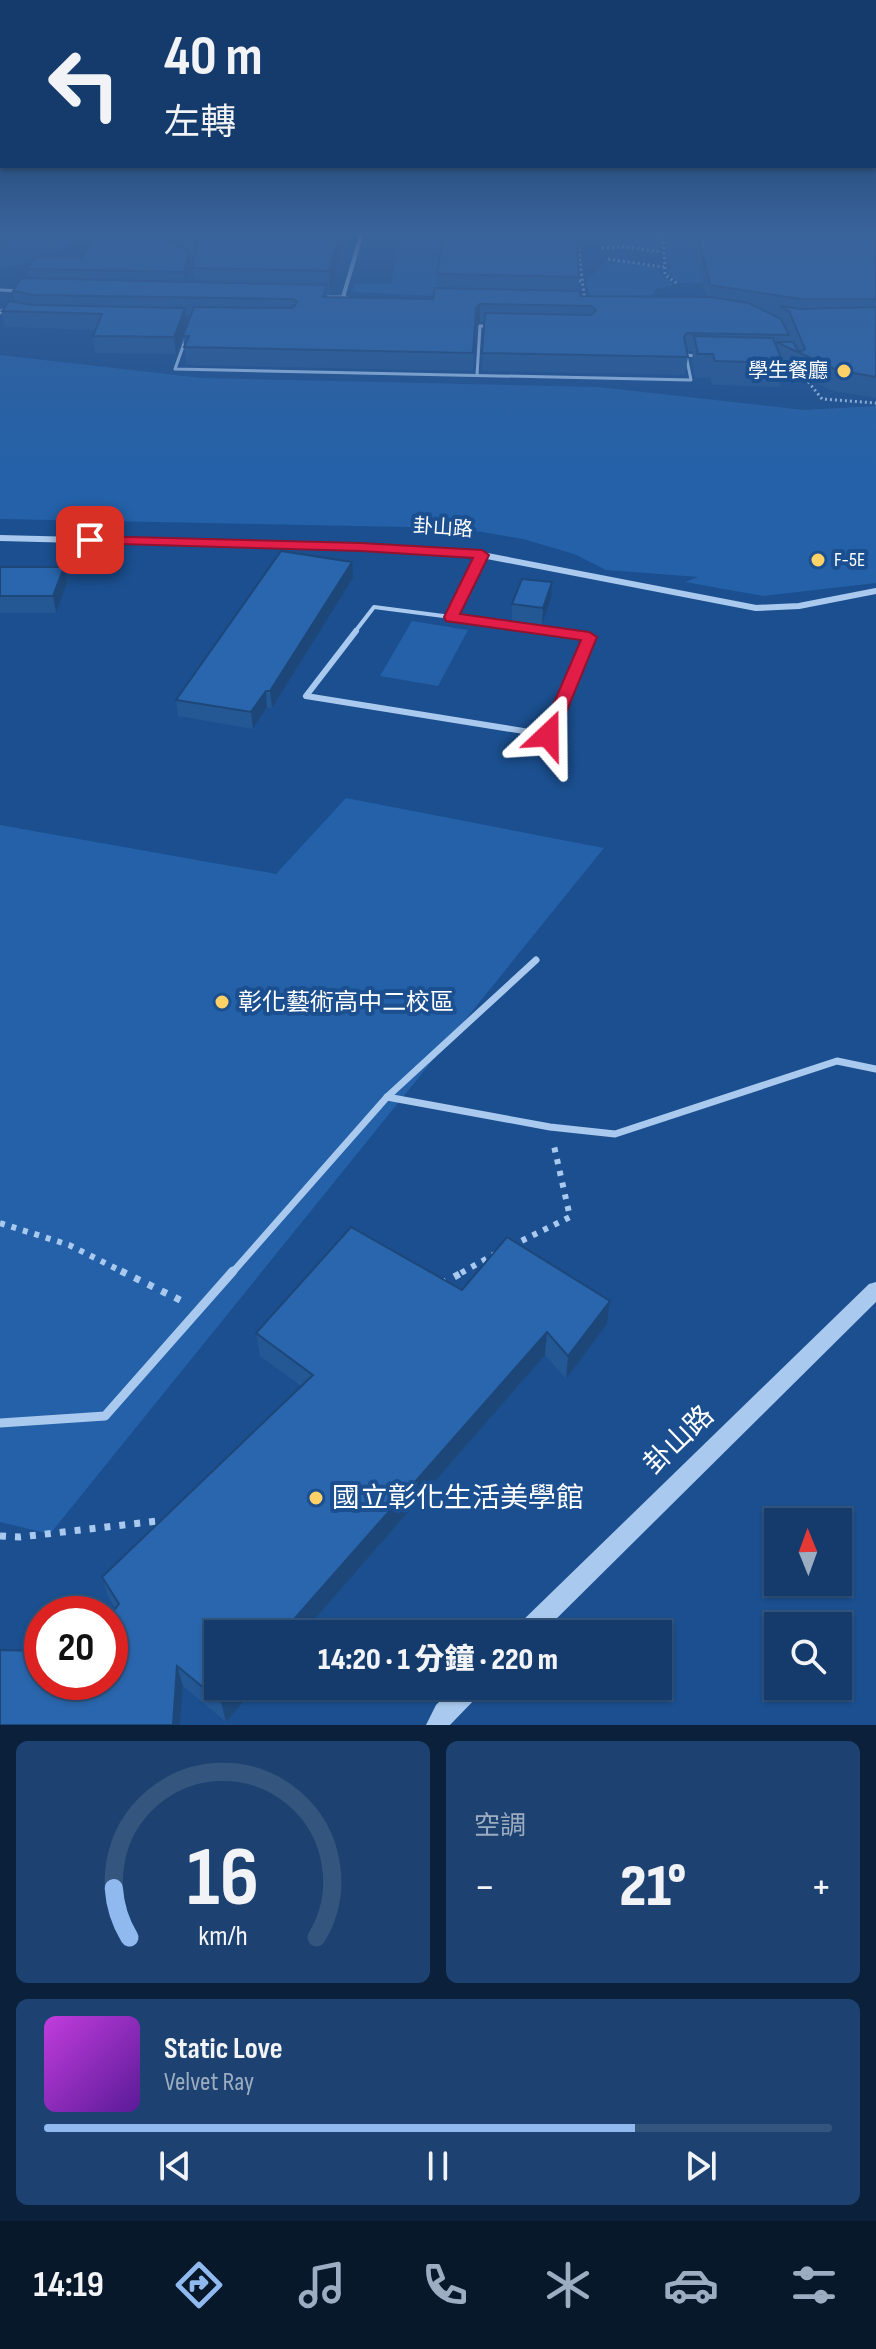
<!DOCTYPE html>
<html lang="zh-TW">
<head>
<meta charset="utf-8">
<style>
	:root { --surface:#143b6b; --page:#1d4271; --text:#f1f3f6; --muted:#9dadc1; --line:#33557e; --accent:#90b9f0 }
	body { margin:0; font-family:"Sofia Sans Condensed","Noto Sans TC",sans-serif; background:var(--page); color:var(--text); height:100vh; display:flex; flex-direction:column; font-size:30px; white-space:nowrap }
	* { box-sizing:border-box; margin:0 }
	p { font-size:26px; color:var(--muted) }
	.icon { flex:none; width:44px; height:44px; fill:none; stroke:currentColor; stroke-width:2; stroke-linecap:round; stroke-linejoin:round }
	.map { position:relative; height:1725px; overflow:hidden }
	.side { display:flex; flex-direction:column; gap:16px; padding:16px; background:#0b203b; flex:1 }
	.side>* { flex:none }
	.hud { position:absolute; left:0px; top:0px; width:876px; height:168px; box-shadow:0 2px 6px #0004,0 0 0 2px var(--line); background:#143b6b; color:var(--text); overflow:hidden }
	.needle { width:52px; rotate:359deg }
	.fabs { position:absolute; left:764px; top:1508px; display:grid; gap:16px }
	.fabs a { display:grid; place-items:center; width:88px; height:88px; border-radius:0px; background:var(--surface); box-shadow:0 2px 6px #0004,0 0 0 2px var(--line); font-size:40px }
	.speed { position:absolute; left:24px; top:1596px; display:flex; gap:16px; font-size:40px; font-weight:700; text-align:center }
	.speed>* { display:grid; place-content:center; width:104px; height:104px; border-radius:50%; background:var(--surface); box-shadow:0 2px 6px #0004,0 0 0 2px var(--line); line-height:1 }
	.speed .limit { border:12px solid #d22; background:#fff; color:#111 }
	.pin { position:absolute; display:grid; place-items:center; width:68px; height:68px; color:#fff; margin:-34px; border-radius:16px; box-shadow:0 4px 12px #0006 }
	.me { position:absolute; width:88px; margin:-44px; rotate:23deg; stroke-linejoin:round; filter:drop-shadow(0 0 6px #0008) }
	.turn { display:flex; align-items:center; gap:28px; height:168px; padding:0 32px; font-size:36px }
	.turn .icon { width:104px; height:104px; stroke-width:2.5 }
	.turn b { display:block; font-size:56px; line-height:68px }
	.big { font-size:60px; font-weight:800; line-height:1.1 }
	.side .tile { flex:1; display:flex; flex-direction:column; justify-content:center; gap:12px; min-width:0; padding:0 28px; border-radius:12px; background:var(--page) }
	.side .dial { align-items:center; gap:0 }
	.dial svg { height:208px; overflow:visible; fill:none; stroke:var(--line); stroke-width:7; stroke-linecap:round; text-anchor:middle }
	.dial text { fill:var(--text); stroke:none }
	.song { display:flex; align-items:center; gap:24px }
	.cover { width:96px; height:96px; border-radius:12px; background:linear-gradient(135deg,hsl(290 70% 55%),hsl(270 70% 35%)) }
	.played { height:8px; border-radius:4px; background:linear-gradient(90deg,var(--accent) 75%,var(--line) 75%) }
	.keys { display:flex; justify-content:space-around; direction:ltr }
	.heat { display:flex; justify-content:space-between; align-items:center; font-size:44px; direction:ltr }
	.side .tiles { flex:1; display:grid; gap:16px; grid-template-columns:1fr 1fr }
	.tile:last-child { grid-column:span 2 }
	.trip { position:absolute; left:204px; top:1620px; width:468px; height:80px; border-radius:0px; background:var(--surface); box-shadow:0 2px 6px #0004,0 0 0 2px var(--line); font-weight:800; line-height:80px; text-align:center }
	.menu { display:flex; height:128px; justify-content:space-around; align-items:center; background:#08182b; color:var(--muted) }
	.menu .icon { width:56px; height:56px }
	.menu .active { color:var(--accent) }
	.menu b { font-size:36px; color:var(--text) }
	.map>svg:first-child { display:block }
	.green { fill:#2461a8 }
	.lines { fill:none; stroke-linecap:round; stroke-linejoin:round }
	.path-far2 { stroke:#a9c9ee; stroke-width:3; stroke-dasharray:2 3; stroke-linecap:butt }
	.path-far1 { stroke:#a9c9ee; stroke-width:6; stroke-dasharray:5 7; stroke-linecap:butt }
	.path { stroke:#a9c9ee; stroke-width:7; stroke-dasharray:6 9; stroke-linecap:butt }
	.service-far4 { stroke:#a9c9ee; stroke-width:3 }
	.service-far3 { stroke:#a9c9ee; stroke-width:4 }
	.service-far2 { stroke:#a9c9ee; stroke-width:6 }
	.service-far1 { stroke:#a9c9ee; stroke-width:7 }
	.service { stroke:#a9c9ee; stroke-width:9 }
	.pedestrian { stroke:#a9c9ee; stroke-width:4 }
	.minor { stroke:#a9c9ee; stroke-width:6 }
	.tertiary { fill:#a9c9ee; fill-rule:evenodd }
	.wall { fill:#245895; fill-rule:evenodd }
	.shaded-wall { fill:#1d4779 }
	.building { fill:#2a66ad; stroke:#1d4779; stroke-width:2 }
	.route { fill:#e11d48; stroke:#92132f; stroke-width:2 }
	.poi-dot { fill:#ffd166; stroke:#1b4f8f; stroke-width:3 }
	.labels { text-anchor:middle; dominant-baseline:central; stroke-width:8; stroke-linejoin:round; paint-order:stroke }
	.far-poi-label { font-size:20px; fill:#fff; stroke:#1b4f8f; text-anchor:end }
	.far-street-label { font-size:20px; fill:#fff; stroke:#1b4f8f }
	.poi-label { font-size:24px; fill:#fff; stroke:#1b4f8f; text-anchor:start }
	.near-street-label { font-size:28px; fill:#fff; stroke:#1b4f8f }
	.near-poi-label { font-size:28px; fill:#fff; stroke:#1b4f8f; text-anchor:start }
</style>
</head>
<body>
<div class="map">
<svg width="876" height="1725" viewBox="0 0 876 1725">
	<rect width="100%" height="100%" fill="#1b4f8f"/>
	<g class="green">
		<path d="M 54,233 L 98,233 L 25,263 L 0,269 L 0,248 L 25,236 L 54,245 L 59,242 L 40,237 Z"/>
		<path d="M 401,233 L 475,233 L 437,296 L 352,292 L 355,284 L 391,284 Z"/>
		<path d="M 616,233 L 656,233 L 662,244 L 661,248 C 642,251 605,248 586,241 Z"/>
		<path d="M 661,233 L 691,233 L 704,282 L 682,283 L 668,275 L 667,270 L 672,267 L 666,264 L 666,254 L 670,251 L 665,249 L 667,240 Z"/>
		<path d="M 608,259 L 653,266 L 674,285 L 656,289 L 649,299 L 591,300 L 586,281 Z"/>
		<path d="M 0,355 L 202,378 L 598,387 L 804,410 L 876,406 L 876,583 L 763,596 L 685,582 L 698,577 L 606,570 L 574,554 L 523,539 L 458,528 L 0,519 Z"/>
		<path d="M 412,621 L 468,630 L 438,686 L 380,676 Z"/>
		<path d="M 346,798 L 604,848 L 50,1534 L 0,1522 L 0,825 L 276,874 Z"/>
	</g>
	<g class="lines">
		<g class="path-far2">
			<path d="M 659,233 L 664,245 L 665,275 L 678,284"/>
			<path d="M 573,238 L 577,238 L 585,303"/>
			<path d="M 602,248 L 625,247 L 662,252"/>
			<path d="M 608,259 L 664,267"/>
			<path d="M 577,265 L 580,281 L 584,281"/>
			<path d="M 802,374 L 822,399 L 876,403"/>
		</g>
		<g class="path-far1">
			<path d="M 0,1223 L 69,1245 L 125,1273"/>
			<path d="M 511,1246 L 570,1217 L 554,1146"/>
			<path d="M 461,1273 L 495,1254"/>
		</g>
		<g class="path">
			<path d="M 121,1271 L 182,1301"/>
			<path d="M 441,1284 L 465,1271"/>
			<path d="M 0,1536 L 20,1537 L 166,1520"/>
		</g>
		<g class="service-far4">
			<path d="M 0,290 L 20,291"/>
			<path d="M 321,297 L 346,297"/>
			<path d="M 0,313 L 2,310"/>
			<path d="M 186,338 L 175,369 L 691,380 L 686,355 L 696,356"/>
			<path d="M 477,375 L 480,326 L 491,326"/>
		</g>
		<g class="service-far3">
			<path d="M 451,617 L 559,633"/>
			<path d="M 451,617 L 482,555"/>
			<path d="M 354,633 L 374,607 L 451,617"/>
		</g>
		<path class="service-far2" d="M 356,631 L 306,696 L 548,735 L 589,637 L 545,631"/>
		<g class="service-far1">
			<path d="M 387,1097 L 550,1127 L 615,1134 L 837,1061 L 876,1069"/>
			<path d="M 232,1273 L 387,1097 L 536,960"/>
		</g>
		<path class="service" d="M 0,1423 L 105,1416 L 233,1271"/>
		<path class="pedestrian" d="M 343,297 L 362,233"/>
		<path class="minor" d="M 0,538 L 361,547 L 482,555 L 756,608 L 799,606 L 876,591"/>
		<g class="tertiary">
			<path d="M 876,1282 L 876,1302 L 541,1634 L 514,1634 L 517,1626 L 869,1284 Z"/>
			<path d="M 455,1686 L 483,1686 L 480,1694 L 450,1725 L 426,1725 L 436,1705 Z"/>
		</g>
	</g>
	<g class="wall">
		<path d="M 95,233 L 346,233 L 330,293 L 327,293 L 327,297 L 433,299 L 437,288 L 437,274 L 444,233 L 594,233 L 594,235 L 577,235 L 579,277 L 579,291 L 580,296 L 706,297 L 691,233 L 876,233 L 876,398 L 833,391 L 783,367 L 780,387 L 712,385 L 710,378 L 695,378 L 692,360 L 693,351 L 686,351 L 688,357 L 685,375 L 482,371 L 484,322 L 480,322 L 476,326 L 473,371 L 186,365 L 183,336 L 191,315 L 186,315 L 187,324 L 176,354 L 95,353 L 93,336 L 95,330 L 5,327 L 2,311 L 15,302 L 13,291 L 28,278 L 27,269 L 82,257 ZM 190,257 L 194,260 L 192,268 L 194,282 L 187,282 L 191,267 Z"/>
		<path d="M 0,567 L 64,567 L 67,583 L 56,613 L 0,613 Z"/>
		<path d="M 353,578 L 272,708 L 267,707 L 253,729 L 178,716 L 176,700 Z"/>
		<path d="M 551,599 L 542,625 L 512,621 L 512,604 Z"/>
		<path d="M 462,1290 L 610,1301 L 607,1324 L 566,1379 L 545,1355 L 226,1722 L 183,1686 L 180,1725 L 0,1725 L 110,1682 L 115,1608 L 109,1598 L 102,1577 L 301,1386 L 260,1356 L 256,1333 Z"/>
	</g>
	<g class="shaded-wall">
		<path d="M 340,233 L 346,233 L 330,293 L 329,271 Z"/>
		<path d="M 189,251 L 191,267 L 185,289 L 184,272 Z"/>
		<path d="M 480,304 L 480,322 L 476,326 L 473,371 L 476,308 Z"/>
		<path d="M 185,308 L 187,324 L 176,354 L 174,337 Z"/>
		<path d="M 352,562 L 353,578 L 272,708 L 270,691 Z"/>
		<path d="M 64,567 L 67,583 L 56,613 L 53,596 Z"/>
		<path d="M 552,582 L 551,599 L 542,625 L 543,608 Z"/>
		<path d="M 266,691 L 267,707 L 253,729 L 251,712 Z"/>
		<path d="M 610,1301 L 607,1324 L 566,1379 L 568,1356 Z"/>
		<path d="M 547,1332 L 545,1355 L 302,1634 L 281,1634 Z"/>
		<path d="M 177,1666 L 183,1686 L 180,1725 L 173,1725 Z"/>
		<path d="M 236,1686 L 257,1686 L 226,1722 L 221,1702 Z"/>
	</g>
	<g class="building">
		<path d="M 95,233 L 159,233 L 166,239 L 189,251 L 184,272 L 27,269 L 34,257 L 82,257 Z"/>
		<path d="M 182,233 L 340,233 L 329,271 L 192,268 L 198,241 Z"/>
		<path d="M 444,233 L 577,233 L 579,277 L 437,274 Z"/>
		<path d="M 697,233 L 876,233 L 876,299 L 800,299 L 710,285 Z"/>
		<path d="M 21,278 L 327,285 L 323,297 L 433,299 L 435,288 L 580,291 L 580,296 L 710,297 L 749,303 L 781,319 L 789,335 L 687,333 L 684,337 L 688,357 L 482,353 L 485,313 L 591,315 L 596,310 L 591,306 L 480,304 L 476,308 L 473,353 L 184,347 L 189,336 L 183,336 L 194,307 L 293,308 L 297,302 L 293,299 L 33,295 L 13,291 Z"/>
		<path d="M 9,301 L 33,305 L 185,308 L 174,337 L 93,336 L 102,314 L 2,311 Z"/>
		<path d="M 780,306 L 800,309 L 876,307 L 876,377 L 837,370 L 776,342 L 793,342 L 799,352 L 805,349 L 789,311 Z"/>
		<path d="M 694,336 L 773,338 L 783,363 L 715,361 L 713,354 L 698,354 Z"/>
		<path d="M 281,551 L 352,562 L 270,691 L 266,691 L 251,712 L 176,700 Z"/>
		<path d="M 0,567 L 64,567 L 53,596 L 0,596 Z"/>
		<path d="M 522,579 L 552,582 L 543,608 L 512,604 Z"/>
		<path d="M 351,1227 L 462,1290 L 507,1237 L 610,1301 L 568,1356 L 547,1332 L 281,1634 L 218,1634 L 218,1686 L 236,1686 L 221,1702 L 177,1666 L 173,1725 L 0,1725 L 0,1650 L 42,1651 L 42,1682 L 110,1682 L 110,1615 L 119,1604 L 102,1577 L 313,1375 L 256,1333 Z"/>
	</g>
	<linearGradient id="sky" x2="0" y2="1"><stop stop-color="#0f2b4f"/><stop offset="0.49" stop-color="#39639b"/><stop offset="1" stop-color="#39639b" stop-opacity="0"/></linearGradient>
	<rect width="876" height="474" fill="url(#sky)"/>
	<path class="route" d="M 90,536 L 361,543 L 482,550 L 489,555 L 460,614 L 589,632 L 597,637 L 557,735 L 548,740 L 540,735 L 581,640 L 446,621 L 444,617 L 473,558 L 361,551 L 86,543 L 84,540 Z"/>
	<g class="poi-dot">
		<circle cx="844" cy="371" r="8"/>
		<circle cx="818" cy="560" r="8"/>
		<circle cx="222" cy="1002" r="8"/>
		<circle cx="316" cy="1498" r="8"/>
	</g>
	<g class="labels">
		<g class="far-poi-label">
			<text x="828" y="371">學生餐廳</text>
			<text x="834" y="560" text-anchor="start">F-5E</text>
		</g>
		<g class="far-street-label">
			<text transform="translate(443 528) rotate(4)">卦山路</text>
		</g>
		<g class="poi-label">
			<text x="238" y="1002">彰化藝術高中二校區</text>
		</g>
		<g class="near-street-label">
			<text transform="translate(679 1440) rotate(-44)">卦山路</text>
		</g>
		<g class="near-poi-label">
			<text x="332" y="1498">國立彰化生活美學館</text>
		</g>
	</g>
</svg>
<div class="fabs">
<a><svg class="needle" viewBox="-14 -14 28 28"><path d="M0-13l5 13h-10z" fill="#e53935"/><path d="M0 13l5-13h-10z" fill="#9dadc1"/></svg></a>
<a><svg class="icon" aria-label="search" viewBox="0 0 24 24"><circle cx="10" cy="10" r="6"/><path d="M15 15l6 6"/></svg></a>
</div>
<div class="speed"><div class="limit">20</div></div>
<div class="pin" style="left:90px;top:540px;background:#d93025"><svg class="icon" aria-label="arrive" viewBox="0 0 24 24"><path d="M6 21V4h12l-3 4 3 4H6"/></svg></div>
<svg class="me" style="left:548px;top:735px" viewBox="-20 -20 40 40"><path d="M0-17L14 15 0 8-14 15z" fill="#e11d48" stroke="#fff" stroke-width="4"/></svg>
<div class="trip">14:20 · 1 分鐘 · 220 m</div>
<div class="hud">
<div class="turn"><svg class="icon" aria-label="left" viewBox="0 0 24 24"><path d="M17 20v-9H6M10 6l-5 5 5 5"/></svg><div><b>40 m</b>左轉</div></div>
</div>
</div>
<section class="side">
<div class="tiles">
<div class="tile dial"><svg viewBox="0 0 100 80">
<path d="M14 69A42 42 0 1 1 86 69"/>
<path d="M14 69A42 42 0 0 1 8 50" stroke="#90b9f0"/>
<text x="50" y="56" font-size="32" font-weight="700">16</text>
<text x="50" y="72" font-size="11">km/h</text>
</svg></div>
<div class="tile"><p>空調</p>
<div class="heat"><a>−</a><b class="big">21°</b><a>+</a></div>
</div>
<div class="tile">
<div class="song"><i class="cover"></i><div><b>Static Love</b><p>Velvet Ray</p></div></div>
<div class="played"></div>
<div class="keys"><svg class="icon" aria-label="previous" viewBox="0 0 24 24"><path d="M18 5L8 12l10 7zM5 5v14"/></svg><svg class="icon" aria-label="pause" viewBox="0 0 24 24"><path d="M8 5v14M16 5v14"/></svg><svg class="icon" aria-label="next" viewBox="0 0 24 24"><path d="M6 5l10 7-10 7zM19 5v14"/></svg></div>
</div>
</div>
</section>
<nav class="menu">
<b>14:19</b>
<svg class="icon active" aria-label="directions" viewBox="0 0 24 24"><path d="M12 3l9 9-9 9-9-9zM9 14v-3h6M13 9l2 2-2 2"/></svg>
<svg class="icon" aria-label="music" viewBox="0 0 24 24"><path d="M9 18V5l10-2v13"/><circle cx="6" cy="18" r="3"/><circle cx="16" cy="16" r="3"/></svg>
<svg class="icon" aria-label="phone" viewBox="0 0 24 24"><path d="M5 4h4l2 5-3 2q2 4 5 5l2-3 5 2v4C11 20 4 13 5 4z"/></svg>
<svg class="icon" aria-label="climate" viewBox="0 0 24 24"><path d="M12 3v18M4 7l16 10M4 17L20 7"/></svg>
<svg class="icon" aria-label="car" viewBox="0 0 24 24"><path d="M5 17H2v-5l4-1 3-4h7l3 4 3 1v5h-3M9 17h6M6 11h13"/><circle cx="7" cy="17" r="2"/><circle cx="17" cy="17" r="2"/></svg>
<svg class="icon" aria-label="filters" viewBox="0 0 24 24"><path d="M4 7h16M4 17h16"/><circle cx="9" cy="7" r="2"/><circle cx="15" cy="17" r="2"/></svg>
</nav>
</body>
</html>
